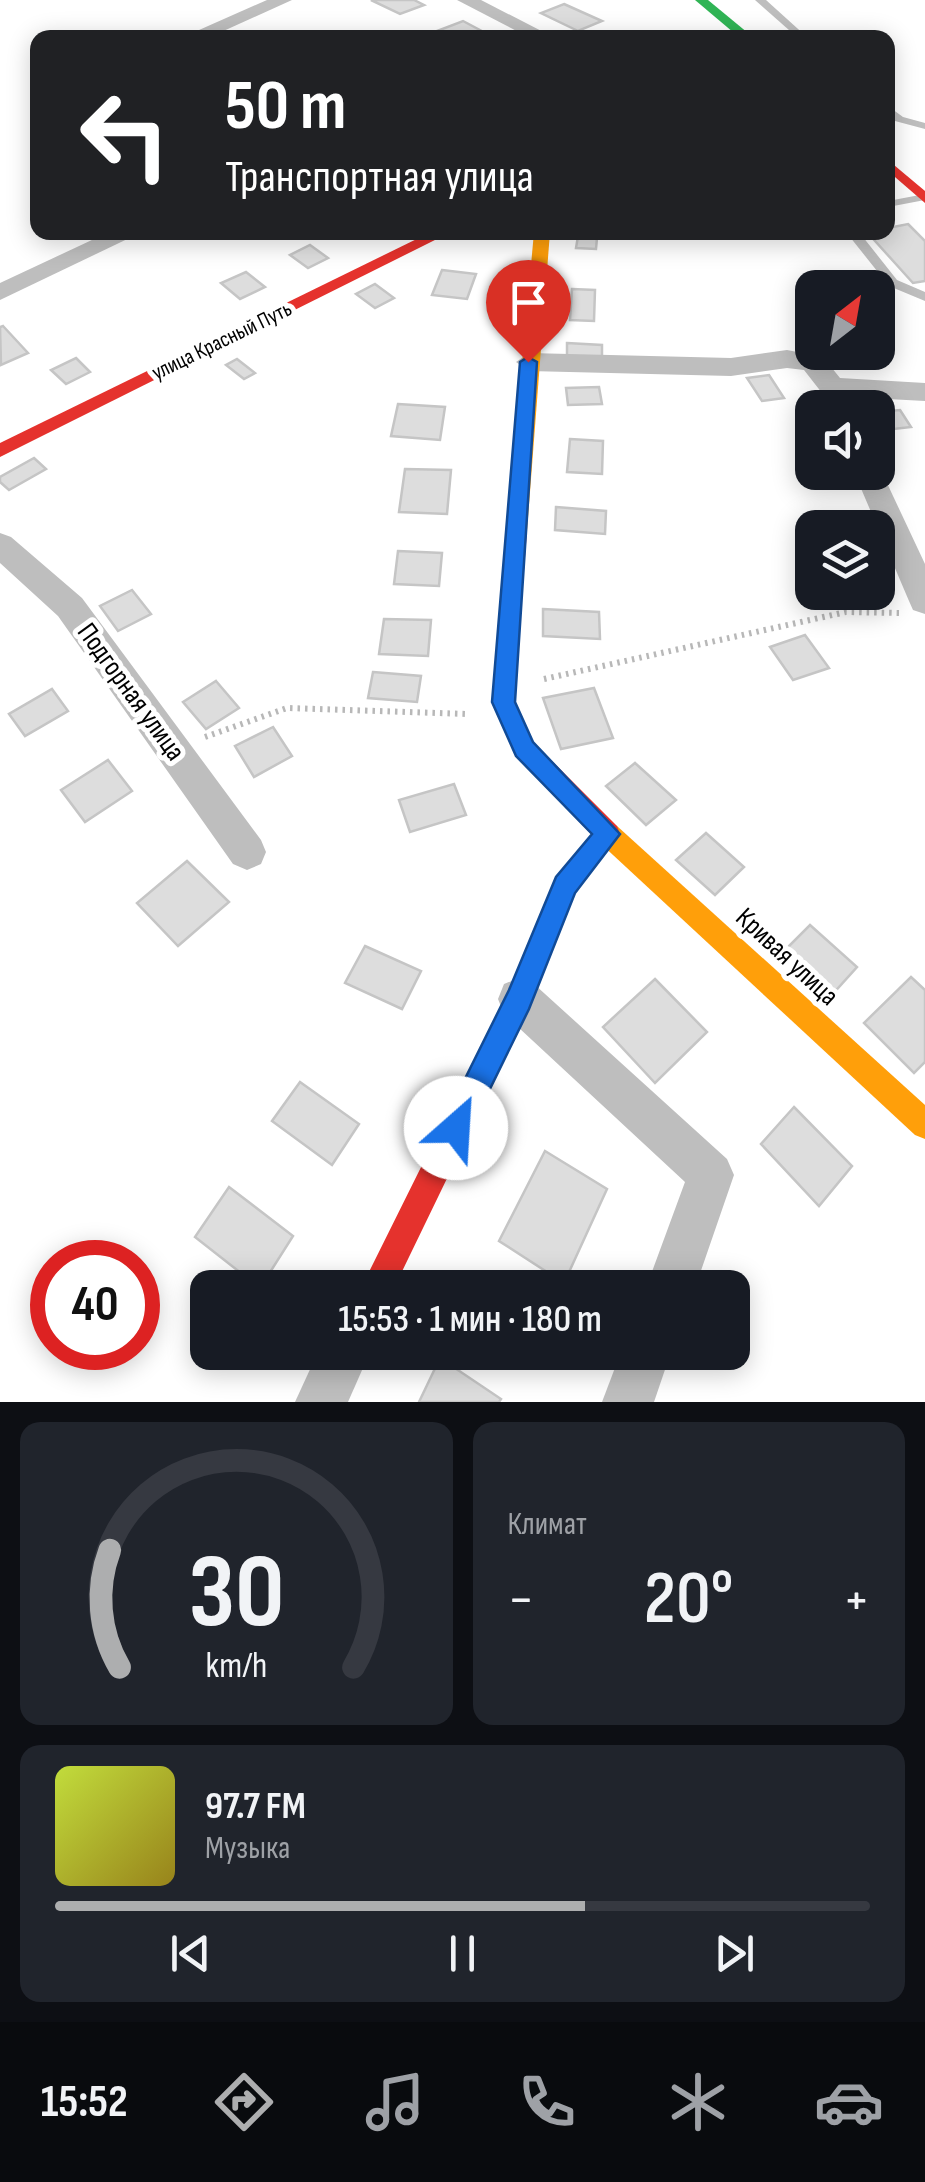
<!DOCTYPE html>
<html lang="ru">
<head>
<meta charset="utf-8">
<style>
	:root { --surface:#171b24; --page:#20242c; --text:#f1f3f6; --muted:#9ea1a6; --line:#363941; --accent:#adaeaf }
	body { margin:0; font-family:"Sofia Sans Condensed",sans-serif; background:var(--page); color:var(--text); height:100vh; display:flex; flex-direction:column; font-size:38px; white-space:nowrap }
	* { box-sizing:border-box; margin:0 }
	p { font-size:32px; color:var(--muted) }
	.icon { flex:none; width:55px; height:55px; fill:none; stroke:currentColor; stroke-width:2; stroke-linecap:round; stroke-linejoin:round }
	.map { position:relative; height:1402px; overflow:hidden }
	.details { display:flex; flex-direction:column; gap:20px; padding:20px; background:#0d0f14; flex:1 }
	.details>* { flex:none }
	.top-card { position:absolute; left:30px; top:30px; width:865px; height:210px; border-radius:20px; box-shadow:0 5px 25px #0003; background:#202124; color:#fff; overflow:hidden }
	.needle { width:65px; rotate:31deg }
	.fabs { position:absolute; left:795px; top:270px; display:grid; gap:20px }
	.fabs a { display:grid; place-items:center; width:100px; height:100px; border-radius:20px; background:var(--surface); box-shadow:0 5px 25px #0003; font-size:50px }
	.speed { position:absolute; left:30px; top:1240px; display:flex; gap:20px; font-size:50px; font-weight:700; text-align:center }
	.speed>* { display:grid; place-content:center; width:130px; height:130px; border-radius:50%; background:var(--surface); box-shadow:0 5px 25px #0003; line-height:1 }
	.speed .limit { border:15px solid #d22; background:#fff; color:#111 }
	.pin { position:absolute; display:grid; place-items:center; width:85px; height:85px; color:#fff; margin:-102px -42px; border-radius:50% 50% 50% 0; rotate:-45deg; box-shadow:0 0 10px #0007 }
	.pin .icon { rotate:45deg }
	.me { position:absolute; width:110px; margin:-55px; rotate:26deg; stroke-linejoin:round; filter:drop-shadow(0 0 8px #0008) }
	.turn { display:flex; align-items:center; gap:35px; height:210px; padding:0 30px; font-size:45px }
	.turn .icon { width:130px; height:130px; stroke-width:2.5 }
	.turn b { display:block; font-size:70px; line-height:85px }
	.big { font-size:75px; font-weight:600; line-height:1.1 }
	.details .tile { flex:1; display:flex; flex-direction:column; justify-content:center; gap:15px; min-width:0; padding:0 35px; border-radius:20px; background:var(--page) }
	.details .dial { align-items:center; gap:0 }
	.dial svg { height:260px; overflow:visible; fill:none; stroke:var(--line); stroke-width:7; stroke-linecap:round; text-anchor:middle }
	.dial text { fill:var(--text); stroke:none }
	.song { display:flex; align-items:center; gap:30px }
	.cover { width:120px; height:120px; border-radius:15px; background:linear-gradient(135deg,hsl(70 70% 55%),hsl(50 70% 35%)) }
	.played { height:10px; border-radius:5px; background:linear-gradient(90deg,var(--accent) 65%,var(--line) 65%) }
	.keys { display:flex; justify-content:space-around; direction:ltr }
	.heat { display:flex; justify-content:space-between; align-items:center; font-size:55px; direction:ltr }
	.details .tiles { flex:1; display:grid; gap:20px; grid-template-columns:1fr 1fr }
	.tile:last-child { grid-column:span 2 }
	.trip { position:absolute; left:190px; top:1270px; width:560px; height:100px; border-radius:20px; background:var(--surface); box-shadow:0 5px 25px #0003; font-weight:600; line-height:100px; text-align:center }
	.dock { display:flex; height:160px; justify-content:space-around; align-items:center; background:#090b0e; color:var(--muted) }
	.dock .icon { width:70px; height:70px }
	.dock .on { color:var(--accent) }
	.dock b { font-size:45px; color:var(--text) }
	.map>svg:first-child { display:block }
	.building { fill:#ddd; stroke:#c5c5c5; stroke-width:2.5 }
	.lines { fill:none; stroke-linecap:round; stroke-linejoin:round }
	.path { stroke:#b8b8b8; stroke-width:6; stroke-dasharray:2.5 5; stroke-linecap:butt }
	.lane { fill:#bebebe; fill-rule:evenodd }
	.street { fill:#bebebe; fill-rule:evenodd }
	.fast { fill:#30b455; fill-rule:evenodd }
	.slow { fill:#ff9f0a; fill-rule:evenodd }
	.jam { fill:#e5322d; fill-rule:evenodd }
	.route { fill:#1a73e8; stroke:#114b97; stroke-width:2.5 }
	.labels { text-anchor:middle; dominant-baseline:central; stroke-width:10; stroke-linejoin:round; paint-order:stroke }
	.far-street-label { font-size:22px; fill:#000; stroke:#fff }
	.street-label { font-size:28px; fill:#000; stroke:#fff }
</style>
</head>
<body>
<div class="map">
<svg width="925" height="1402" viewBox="0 0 925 1402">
	<rect width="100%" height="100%" fill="#fff"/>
	<g class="building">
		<path d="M 371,0 L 414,0 L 424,5 L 400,14 Z"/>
		<path d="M 564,4 L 602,21 L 578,31 L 541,13 Z"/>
		<path d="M 463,21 L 495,38 L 449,38 L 437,31 Z"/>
		<path d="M 908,224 L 925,241 L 925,281 L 913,283 L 867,232 L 888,232 L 888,228 Z"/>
		<path d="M 578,236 L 597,238 L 596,249 L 576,248 Z"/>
		<path d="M 310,245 L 328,258 L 308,268 L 290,255 Z"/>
		<path d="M 442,270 L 476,274 L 467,299 L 432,295 Z"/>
		<path d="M 246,272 L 265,287 L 240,299 L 221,283 Z"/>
		<path d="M 375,284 L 394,298 L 375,308 L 356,294 Z"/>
		<path d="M 572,289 L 595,290 L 594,321 L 570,320 Z"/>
		<path d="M 3,326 L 28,353 L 1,365 L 0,327 Z"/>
		<path d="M 567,343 L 602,345 L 602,361 L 567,359 Z"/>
		<path d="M 76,358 L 90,372 L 66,384 L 51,370 Z"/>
		<path d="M 237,359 L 255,373 L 244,379 L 226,365 Z"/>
		<path d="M 769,375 L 784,398 L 762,401 L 747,378 Z"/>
		<path d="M 599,387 L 602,404 L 568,405 L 566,388 Z"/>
		<path d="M 398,404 L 445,407 L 440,440 L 391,436 Z"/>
		<path d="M 900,410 L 911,427 L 885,430 L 878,412 Z"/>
		<path d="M 570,439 L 603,441 L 602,474 L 567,472 Z"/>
		<path d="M 812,445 L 812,472 L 841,474 L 807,475 L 797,446 Z"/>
		<path d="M 34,458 L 46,469 L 9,490 L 0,482 L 0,477 Z"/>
		<path d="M 405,469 L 451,470 L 447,514 L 399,512 Z"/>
		<path d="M 556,507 L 606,511 L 605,534 L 555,530 Z"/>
		<path d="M 398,551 L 442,553 L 439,586 L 394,584 Z"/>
		<path d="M 132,590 L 151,614 L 118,631 L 100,606 Z"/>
		<path d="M 543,609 L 599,612 L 600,639 L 543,636 Z"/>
		<path d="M 384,619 L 431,620 L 428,656 L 379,654 Z"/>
		<path d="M 805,635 L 829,668 L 793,680 L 770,647 Z"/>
		<path d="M 373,672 L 421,676 L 417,702 L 368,698 Z"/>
		<path d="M 216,681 L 239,708 L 206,729 L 183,702 Z"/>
		<path d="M 594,688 L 613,738 L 561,749 L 543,698 Z"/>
		<path d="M 52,689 L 68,711 L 25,736 L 9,714 Z"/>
		<path d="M 273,727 L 292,756 L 254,777 L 235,746 Z"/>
		<path d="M 108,760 L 132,791 L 85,822 L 61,790 Z"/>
		<path d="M 635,763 L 676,800 L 646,825 L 606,786 Z"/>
		<path d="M 454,784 L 466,815 L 410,832 L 399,800 Z"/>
		<path d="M 706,833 L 744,867 L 715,895 L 676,860 Z"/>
		<path d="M 187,861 L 229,902 L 178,946 L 137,903 Z"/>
		<path d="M 810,925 L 857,967 L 830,997 L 782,953 Z"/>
		<path d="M 365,946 L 421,971 L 402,1009 L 345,983 Z"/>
		<path d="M 911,977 L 925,990 L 925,1062 L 914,1073 L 864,1023 Z"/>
		<path d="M 655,979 L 707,1032 L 655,1083 L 603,1027 Z"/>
		<path d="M 300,1082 L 359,1124 L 332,1165 L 272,1121 Z"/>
		<path d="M 794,1107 L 852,1166 L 819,1206 L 761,1144 Z"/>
		<path d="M 545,1151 L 607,1189 L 564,1283 L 499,1241 Z"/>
		<path d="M 229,1187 L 293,1236 L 260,1288 L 195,1237 Z"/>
		<path d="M 440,1358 L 501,1399 L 499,1402 L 419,1402 Z"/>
	</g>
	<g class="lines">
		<g class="path">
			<path d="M 544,679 L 846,612 L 899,613"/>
			<path d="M 205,737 L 287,708 L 467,714"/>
		</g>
		<g class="lane">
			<path d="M 755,0 L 766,0 L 808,38 L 798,38 Z"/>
			<path d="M 888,106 L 903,117 L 925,123 L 925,129 L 895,121 L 888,114 Z"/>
			<path d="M 925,194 L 925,200 L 888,207 L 888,201 Z"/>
			<path d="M 846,232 L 859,232 L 897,280 L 925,292 L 925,301 L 889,286 Z"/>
		</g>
		<g class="street">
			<path d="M 267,0 L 292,0 L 208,38 L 181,38 Z"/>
			<path d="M 457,0 L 481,0 L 555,38 L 530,38 Z"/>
			<path d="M 109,232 L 142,232 L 0,300 L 0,283 Z"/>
			<path d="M 787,350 L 823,357 L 840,378 L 925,383 L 925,401 L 832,396 L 822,393 L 804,370 L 787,368 L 731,376 L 529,371 L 516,362 L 529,353 L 731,358 Z"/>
			<path d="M 878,464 L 925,564 L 925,614 L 913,610 L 909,601 L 854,472 L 878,472 Z"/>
			<path d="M 0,533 L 11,537 L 82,598 L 261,840 L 266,852 L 261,864 L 247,870 L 233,864 L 58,616 L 0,563 Z"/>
			<path d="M 519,978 L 534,984 L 727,1159 L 734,1175 L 695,1288 L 646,1288 L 685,1182 L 504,1014 L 498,999 L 504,984 Z"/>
			<path d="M 318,1352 L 370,1352 L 348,1402 L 295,1402 Z"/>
			<path d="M 621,1352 L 671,1352 L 654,1402 L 602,1402 Z"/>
		</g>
		<path class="fast" d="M 695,0 L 708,0 L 754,38 L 740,38 Z"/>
		<g class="slow">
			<path d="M 534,232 L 550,232 L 527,531 L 517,538 L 507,531 Z"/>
			<path d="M 608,823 L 617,826 L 925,1105 L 925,1139 L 915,1135 L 599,842 L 596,834 L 599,826 Z"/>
		</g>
		<g class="jam">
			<path d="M 888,160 L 925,191 L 925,203 L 888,171 Z"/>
			<path d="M 431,232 L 451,232 L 0,457 L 0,443 Z"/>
			<path d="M 517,524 L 527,531 L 514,702 L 533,742 L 617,826 L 620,834 L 575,893 L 529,1009 L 394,1288 L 361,1288 L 509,990 L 556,878 L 592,835 L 516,756 L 492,702 L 507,531 Z"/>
		</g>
	</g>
	<path class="route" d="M 528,357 L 537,362 L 515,702 L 533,742 L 620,834 L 575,893 L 529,1009 L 466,1138 L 456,1142 L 446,1138 L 441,1128 L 446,1117 L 509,990 L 556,877 L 592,834 L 516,756 L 492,702 L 520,362 Z"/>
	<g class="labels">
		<g class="far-street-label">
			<text transform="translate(222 341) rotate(-26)">улица Красный Путь</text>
		</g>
		<g class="street-label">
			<text transform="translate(131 692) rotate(54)">Подгорная улица</text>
			<text transform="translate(787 957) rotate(43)">Кривая улица</text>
		</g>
	</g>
</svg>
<div class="fabs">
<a><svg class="needle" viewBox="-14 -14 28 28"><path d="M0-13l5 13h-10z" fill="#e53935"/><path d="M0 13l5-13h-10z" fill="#9ea1a6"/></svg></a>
<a><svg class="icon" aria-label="sound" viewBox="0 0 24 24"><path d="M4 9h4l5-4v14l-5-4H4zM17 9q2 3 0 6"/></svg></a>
<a><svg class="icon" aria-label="layers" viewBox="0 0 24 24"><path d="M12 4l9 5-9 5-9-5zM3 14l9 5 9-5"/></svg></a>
</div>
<div class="speed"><div class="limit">40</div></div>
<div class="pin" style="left:528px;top:362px;background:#d93025"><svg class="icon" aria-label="arrive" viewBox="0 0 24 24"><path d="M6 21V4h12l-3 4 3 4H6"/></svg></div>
<svg class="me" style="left:456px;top:1128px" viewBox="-20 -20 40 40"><circle r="19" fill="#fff"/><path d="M0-13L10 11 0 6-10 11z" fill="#1a73e8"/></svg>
<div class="trip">15:53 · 1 мин · 180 m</div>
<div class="top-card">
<div class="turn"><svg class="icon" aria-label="left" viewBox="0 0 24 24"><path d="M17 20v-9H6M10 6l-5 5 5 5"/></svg><div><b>50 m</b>Транспортная улица</div></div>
</div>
</div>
<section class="details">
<div class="tiles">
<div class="tile dial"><svg viewBox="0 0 100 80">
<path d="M14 69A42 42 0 1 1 86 69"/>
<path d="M14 69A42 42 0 0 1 11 33" stroke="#adaeaf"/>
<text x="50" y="56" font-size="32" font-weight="700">30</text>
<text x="50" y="72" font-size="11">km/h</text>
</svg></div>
<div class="tile"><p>Климат</p>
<div class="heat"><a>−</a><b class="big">20°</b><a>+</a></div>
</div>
<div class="tile">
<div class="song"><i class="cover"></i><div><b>97.7 FM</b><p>Музыка</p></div></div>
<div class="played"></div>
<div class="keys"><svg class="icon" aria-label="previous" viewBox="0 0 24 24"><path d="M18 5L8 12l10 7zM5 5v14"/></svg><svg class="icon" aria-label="pause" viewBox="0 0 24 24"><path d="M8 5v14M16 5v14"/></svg><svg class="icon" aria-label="next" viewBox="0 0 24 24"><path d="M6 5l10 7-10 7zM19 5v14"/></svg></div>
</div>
</div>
</section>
<nav class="dock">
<b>15:52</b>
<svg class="icon on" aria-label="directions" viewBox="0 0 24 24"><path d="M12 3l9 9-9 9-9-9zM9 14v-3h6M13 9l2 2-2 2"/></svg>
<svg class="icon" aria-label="music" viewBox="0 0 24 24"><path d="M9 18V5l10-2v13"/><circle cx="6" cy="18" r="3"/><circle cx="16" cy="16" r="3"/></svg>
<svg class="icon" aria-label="phone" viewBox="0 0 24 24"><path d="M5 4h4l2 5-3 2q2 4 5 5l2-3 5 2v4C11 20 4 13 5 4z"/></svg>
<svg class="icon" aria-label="climate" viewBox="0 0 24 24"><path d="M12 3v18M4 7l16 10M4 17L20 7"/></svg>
<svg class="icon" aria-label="car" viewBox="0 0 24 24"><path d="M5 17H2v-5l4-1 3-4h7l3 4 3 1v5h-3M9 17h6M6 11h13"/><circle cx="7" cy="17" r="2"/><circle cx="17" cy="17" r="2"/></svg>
</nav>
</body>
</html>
